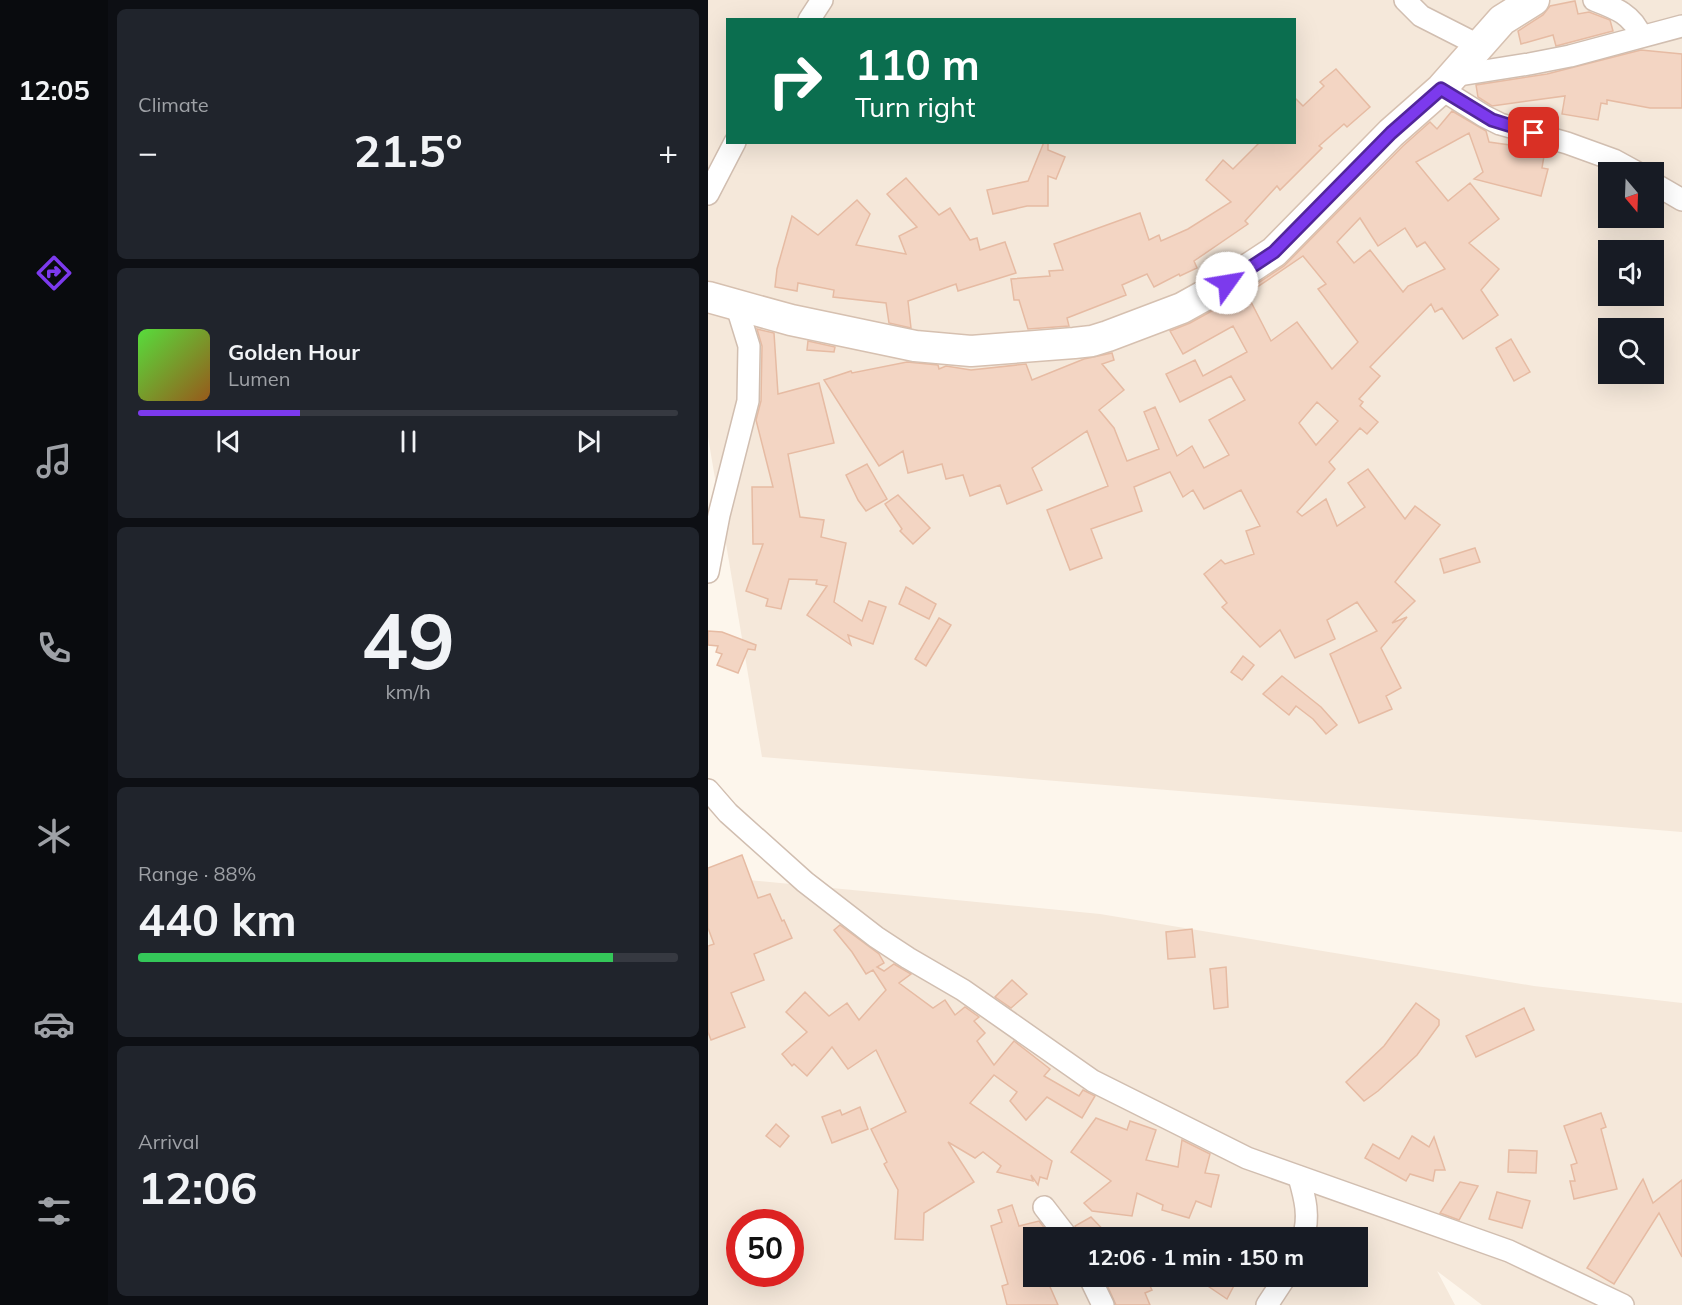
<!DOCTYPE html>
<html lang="en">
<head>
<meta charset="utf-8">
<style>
	:root { --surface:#171b24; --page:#20242c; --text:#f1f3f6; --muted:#9ea1a6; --line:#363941; --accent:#7c3aed }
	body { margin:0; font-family:Mulish,sans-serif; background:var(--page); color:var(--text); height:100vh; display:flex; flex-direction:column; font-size:22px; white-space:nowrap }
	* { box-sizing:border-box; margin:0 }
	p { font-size:20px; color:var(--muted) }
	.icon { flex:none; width:33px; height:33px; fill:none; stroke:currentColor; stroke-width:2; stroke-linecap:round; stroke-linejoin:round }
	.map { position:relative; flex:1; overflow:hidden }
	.side { display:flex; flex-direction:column; gap:9px; padding:9px; background:#0d0f14; width:600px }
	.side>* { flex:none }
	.top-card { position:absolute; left:18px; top:18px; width:570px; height:126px; border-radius:0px; box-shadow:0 6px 24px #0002; background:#0b6e4f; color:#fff; overflow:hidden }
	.needle { width:39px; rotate:161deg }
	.controls { position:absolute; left:890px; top:162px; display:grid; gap:12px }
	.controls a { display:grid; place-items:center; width:66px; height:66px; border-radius:0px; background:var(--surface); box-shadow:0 6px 24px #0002; font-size:30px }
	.speed { position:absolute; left:18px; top:1209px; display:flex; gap:12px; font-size:30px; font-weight:700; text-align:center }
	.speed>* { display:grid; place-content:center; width:78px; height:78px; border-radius:50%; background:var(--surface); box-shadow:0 6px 24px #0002; line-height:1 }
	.speed .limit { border:9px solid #d22; background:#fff; color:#111 }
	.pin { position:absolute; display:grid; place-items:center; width:51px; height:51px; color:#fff; margin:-26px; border-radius:12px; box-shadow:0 3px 9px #0006 }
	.me { position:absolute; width:66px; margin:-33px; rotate:58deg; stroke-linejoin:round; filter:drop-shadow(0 0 4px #0008) }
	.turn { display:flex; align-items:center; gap:21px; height:126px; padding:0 30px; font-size:27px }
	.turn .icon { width:78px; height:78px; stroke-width:2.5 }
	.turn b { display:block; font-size:42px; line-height:51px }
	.big { font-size:45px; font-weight:700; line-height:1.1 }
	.side .card { flex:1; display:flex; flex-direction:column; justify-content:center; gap:9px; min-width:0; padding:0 21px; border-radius:9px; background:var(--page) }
	.side .dial { align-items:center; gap:0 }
	.dial b { font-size:78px; line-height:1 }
	.song { display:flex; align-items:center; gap:18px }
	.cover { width:72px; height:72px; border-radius:9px; background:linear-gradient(135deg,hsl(110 70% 55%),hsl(30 70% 35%)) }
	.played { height:6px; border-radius:3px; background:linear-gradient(90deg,var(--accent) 30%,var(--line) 30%) }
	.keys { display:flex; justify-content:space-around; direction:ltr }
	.heat { display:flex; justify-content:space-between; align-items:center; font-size:33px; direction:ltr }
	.charge { height:9px; border-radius:4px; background:linear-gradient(90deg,#34c759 88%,var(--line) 0) }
	.trip { position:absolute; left:315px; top:1227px; width:345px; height:60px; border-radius:0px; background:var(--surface); box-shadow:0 6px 24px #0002; font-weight:700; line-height:60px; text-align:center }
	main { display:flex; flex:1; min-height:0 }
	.tabs { display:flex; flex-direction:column; width:108px; justify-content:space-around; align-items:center; background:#090b0e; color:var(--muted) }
	.tabs .icon { width:42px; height:42px }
	.tabs .active { color:var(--accent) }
	.tabs b { font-size:27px; color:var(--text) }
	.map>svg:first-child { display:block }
	.residential { fill:#f5e8da; fill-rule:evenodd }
	.building { fill:#f3d5c3; stroke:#e6bba3; stroke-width:1.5; fill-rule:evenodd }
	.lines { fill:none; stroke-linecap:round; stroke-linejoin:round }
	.street-casing { stroke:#d1beb0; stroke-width:24 }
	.secondary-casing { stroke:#d6c0b0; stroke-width:33 }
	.street { stroke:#fff; stroke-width:21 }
	.secondary { stroke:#fff; stroke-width:30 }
	.route-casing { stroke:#51269a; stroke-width:15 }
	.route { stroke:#7c3aed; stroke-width:10 }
</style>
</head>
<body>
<main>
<nav class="tabs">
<b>12:05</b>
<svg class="icon active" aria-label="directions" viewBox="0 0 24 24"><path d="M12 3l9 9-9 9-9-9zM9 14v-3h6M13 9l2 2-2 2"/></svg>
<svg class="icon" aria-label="music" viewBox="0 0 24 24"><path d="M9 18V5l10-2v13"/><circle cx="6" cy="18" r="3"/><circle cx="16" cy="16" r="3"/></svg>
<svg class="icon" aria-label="phone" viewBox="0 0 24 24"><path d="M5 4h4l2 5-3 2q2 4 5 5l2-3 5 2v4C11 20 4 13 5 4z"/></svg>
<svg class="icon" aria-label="climate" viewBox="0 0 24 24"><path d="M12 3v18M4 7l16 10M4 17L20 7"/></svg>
<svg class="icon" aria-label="car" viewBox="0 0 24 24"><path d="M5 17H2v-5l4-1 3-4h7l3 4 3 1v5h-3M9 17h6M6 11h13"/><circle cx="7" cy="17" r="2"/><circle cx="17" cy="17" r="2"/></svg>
<svg class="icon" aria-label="filters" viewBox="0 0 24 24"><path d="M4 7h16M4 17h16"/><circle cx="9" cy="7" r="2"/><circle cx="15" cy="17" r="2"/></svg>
</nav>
<section class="side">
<div class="card"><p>Climate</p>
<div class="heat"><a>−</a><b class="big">21.5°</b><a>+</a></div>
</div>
<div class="card">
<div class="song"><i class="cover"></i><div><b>Golden Hour</b><p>Lumen</p></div></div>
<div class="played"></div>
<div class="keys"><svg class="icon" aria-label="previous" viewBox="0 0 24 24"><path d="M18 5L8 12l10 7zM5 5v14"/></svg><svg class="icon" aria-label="pause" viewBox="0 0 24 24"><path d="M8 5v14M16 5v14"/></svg><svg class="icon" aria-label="next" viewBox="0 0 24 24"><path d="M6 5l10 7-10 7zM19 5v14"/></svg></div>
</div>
<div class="card dial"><b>49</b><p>km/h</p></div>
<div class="card"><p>Range · 88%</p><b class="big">440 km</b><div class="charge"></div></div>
<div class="card"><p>Arrival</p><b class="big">12:06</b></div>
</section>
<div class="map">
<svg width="974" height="1305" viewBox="0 0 974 1305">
	<rect width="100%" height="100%" fill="#fdf6ec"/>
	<g class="residential">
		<path d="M 0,0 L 974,0 L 974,832 L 54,757 L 0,437 ZM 20,20 L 586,20 L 586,142 L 20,142 ZM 900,172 L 945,172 L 945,218 L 900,218 ZM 900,250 L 945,250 L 945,296 L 900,296 ZM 900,328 L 945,328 L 945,374 L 900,374 Z"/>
		<path d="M 0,876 L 392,914 L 826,986 L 974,1003 L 974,1305 L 774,1305 L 729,1271 L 747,1305 L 0,1305 ZM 32,1222 L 82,1222 L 82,1274 L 32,1274 ZM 326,1238 L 650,1238 L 650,1276 L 326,1276 Z"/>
	</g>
	<g class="building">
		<path d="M 867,1 L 870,14 L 881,12 L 902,20 L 905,31 L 848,46 L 845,35 L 813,44 L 810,31 L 835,15 L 842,6 Z"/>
		<path d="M 933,50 L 974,54 L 974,108 L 942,108 L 899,100 L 899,104 L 893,103 L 890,120 L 854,114 L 857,96 L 784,106 L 770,97 L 768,85 L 839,74 Z"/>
		<path d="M 628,69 L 662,107 L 639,127 L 636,124 L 611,146 L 614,148 L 572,190 L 569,186 L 537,221 L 540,224 L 486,261 L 489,268 L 472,276 L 471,274 L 446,287 L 439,274 L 414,285 L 418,295 L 359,318 L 361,326 L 320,329 L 311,300 L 306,300 L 303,279 L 342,276 L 341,271 L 355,270 L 346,244 L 432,213 L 441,240 L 451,235 L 453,241 L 480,229 L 523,202 L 498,180 L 515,160 L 525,169 L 552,142 L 586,142 L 586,97 L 595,106 L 616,86 L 612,82 Z"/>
		<path d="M 744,111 L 778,131 L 781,142 L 837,150 L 834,168 L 840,169 L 833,196 L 766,179 L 775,172 L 761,133 L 708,162 L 740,201 L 762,183 L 791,219 L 761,243 L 791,269 L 773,290 L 790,315 L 755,339 L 734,308 L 727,312 L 723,304 L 662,367 L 672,376 L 651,399 L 655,402 L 652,406 L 670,422 L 659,434 L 652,428 L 621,462 L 627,469 L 589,512 L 594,516 L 618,499 L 629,526 L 657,507 L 640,483 L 660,469 L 697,519 L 707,506 L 732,525 L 687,582 L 707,601 L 684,623 L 699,617 L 673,648 L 693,688 L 678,696 L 684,709 L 651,723 L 622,654 L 669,631 L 649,602 L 619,620 L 627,639 L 587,658 L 572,630 L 552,647 L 514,607 L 519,603 L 496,574 L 513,560 L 517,564 L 546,554 L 538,531 L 552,526 L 533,490 L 496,509 L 485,490 L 475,497 L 462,472 L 426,487 L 434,511 L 383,529 L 394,558 L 362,570 L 339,510 L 400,486 L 379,431 L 324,468 L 334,490 L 299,504 L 292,485 L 262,496 L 255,475 L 238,479 L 234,464 L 200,473 L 195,451 L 171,466 L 116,380 L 143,371 L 144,373 L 199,362 L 230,365 L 231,369 L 238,366 L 263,370 L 318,364 L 324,380 L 376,359 L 404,353 L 406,360 L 394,364 L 416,390 L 391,410 L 406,428 L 419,461 L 451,449 L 436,412 L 447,407 L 469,456 L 484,446 L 496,468 L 521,455 L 501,420 L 537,400 L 523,376 L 472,402 L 458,374 L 487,360 L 495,376 L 539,352 L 525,326 L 475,354 L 462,331 L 482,323 L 527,298 L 576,266 L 695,146 L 722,122 L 729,129 ZM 652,218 L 670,246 L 697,228 L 709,247 L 717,242 L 737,269 L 700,286 L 695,292 L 662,250 L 646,263 L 629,242 ZM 595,256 L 618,284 L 610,289 L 650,342 L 624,369 L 589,322 L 563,341 L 539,294 ZM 609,402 L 630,421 L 608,445 L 591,423 Z"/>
		<path d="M 336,142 L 340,142 L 340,150 L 357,157 L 348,179 L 340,176 L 340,206 L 319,206 L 285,214 L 279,190 L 320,181 Z"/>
		<path d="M 198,178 L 231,215 L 242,208 L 262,240 L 269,238 L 272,250 L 297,242 L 308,273 L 250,291 L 248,284 L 200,301 L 203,328 L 181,323 L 178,303 L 125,297 L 126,290 L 90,283 L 89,291 L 67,287 L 69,269 L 84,216 L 110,235 L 149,200 L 162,214 L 148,245 L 198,254 L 191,236 L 209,227 L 179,194 Z"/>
		<path d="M 49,329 L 66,333 L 70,394 L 111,383 L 126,443 L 80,454 L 92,517 L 116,520 L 113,537 L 138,543 L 126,602 L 154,621 L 161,601 L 178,607 L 165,644 L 140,635 L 143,645 L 99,615 L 119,586 L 108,584 L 109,580 L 81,579 L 73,609 L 58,606 L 60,599 L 38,591 L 55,544 L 45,544 L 44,487 L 65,487 L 48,420 L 53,401 L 54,346 Z"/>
		<path d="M 803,339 L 822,372 L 806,381 L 788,348 Z"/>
		<path d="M 100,341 L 127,347 L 126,352 L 99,350 Z"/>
		<path d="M 159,464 L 179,499 L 158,511 L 150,500 L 138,475 Z"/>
		<path d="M 190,495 L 222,528 L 205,544 L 192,531 L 194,529 L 177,504 Z"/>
		<path d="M 767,548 L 772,562 L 736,573 L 732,559 Z"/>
		<path d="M 198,587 L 228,604 L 221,619 L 191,604 Z"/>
		<path d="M 231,618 L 243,625 L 218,666 L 207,659 Z"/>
		<path d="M 0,631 L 14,632 L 48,645 L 47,650 L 40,649 L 30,673 L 9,665 L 14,654 L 8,652 L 10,646 L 0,645 Z"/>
		<path d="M 535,656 L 546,665 L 534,680 L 523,672 Z"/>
		<path d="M 574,676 L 613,707 L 629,725 L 618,734 L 605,719 L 588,706 L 581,715 L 555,694 Z"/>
		<path d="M 34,855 L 50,898 L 62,894 L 74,921 L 76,920 L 84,938 L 46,954 L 56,980 L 23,993 L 37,1027 L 3,1040 L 0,1032 L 0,946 L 6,944 L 0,928 L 0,868 Z"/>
		<path d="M 132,925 L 171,954 L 176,963 L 169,967 L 176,971 L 186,964 L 203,974 L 191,983 L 225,1008 L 237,1000 L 247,1015 L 257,1007 L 271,1017 L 266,1021 L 277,1033 L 269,1041 L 286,1065 L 306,1041 L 342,1069 L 336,1076 L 371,1096 L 375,1090 L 387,1096 L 374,1118 L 339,1097 L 318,1120 L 302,1101 L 309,1092 L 286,1075 L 262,1103 L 344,1161 L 339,1179 L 332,1177 L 330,1185 L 323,1175 L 325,1181 L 289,1172 L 293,1166 L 275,1152 L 267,1158 L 240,1142 L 266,1182 L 216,1213 L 215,1240 L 187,1239 L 190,1190 L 176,1164 L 179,1162 L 163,1129 L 198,1112 L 168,1050 L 140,1069 L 124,1047 L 99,1076 L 86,1064 L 84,1066 L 74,1054 L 99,1032 L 78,1012 L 97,992 L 121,1016 L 139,1003 L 151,1020 L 178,990 L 165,970 L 158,974 L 144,952 L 126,930 Z"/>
		<path d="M 484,929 L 487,957 L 460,959 L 458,932 Z"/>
		<path d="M 518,967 L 520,1007 L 506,1009 L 502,969 Z"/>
		<path d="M 304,980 L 319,994 L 303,1008 L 287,997 Z"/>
		<path d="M 708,1003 L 731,1020 L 731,1025 L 709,1055 L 670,1091 L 656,1101 L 638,1082 L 676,1046 Z"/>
		<path d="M 816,1008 L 826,1030 L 768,1057 L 758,1036 Z"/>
		<path d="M 152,1107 L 160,1129 L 124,1143 L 114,1117 L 132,1110 L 134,1115 Z"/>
		<path d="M 893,1113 L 898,1127 L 893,1129 L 909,1189 L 866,1199 L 862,1181 L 867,1181 L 863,1165 L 869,1163 L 856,1126 Z"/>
		<path d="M 388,1118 L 419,1130 L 422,1121 L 448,1130 L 438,1160 L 470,1167 L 474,1140 L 502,1154 L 497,1173 L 511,1175 L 503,1207 L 488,1201 L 481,1218 L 454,1210 L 455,1205 L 429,1193 L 424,1216 L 384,1211 L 376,1203 L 403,1181 L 363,1152 Z"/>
		<path d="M 68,1124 L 81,1136 L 72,1147 L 58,1136 Z"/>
		<path d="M 704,1136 L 721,1147 L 726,1137 L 737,1170 L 727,1170 L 725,1181 L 702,1174 L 698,1181 L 657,1158 L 665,1144 L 691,1159 Z"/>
		<path d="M 801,1150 L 829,1151 L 828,1173 L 800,1172 Z"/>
		<path d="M 935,1179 L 945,1203 L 974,1180 L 974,1257 L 951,1213 L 906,1284 L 879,1268 Z"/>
		<path d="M 752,1182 L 770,1186 L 751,1220 L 732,1213 Z"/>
		<path d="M 789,1192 L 822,1201 L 814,1228 L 781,1219 Z"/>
		<path d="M 304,1205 L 311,1226 L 331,1221 L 342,1235 L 342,1238 L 326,1238 L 326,1285 L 339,1280 L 350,1305 L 299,1305 L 294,1286 L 300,1284 L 283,1226 L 294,1222 L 290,1210 Z"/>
		<path d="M 383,1217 L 403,1238 L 373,1238 L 367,1226 Z"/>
		<path d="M 395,1276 L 437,1276 L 444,1290 L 437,1293 L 442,1305 L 408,1305 Z"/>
		<path d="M 485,1276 L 531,1276 L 519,1299 Z"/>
	</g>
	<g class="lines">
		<g class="street-casing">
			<g id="street">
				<path d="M 697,0 L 713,16 L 772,46"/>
				<path d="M 886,0 C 907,8 924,14 933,36"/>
				<path d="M 101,20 L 114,0"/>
				<path d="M 745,76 L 821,64 L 862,56 L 974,26"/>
				<path d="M 733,89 L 776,116 L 792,124 L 859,143 L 906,160 L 928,172"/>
				<path d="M 945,183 L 974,200"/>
				<path d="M 0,194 L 27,142"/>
				<path d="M 0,572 L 11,515 L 40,401 L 41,346 L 28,304"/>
				<path d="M 0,790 L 20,813 L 97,882 L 168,937 L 200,958 L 255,990 L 385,1081 L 539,1158 L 801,1251 L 915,1305"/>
				<path d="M 591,1177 C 597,1198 602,1217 595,1238"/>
				<path d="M 336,1207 L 360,1238"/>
				<path d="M 381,1276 L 395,1305"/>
				<path d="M 559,1305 L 578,1276"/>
			</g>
		</g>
		<g class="secondary-casing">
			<path id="secondary" d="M 0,297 L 83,320 L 207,346 L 263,351 L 366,343 L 384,341 L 400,336 L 474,308 L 519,283 L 566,252 L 683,133 L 733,89 L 794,20 L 826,0"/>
		</g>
		<use href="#street" class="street"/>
		<use href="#secondary" class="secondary"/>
	</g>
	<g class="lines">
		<g class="route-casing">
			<path id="route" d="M 519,283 L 566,252 L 683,133 L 733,89 L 784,120 L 826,133"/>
		</g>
		<use href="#route" class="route"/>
	</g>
</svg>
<div class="controls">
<a><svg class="needle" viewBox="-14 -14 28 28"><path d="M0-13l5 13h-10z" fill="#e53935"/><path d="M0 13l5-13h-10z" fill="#9ea1a6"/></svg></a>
<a><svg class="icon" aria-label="sound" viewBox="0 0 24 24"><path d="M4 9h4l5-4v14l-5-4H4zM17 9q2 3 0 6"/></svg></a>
<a><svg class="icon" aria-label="search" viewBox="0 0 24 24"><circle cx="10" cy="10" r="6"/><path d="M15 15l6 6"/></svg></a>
</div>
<div class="speed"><div class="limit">50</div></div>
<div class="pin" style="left:826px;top:133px;background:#d93025"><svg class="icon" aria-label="arrive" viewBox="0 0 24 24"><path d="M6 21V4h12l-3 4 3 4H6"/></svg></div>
<svg class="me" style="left:519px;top:283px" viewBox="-20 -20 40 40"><circle r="19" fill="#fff"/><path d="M0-13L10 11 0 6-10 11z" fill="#7c3aed"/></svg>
<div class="trip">12:06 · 1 min · 150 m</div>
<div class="top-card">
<div class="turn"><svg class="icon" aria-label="right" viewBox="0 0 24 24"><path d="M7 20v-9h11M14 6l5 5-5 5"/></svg><div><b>110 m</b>Turn right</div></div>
</div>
</div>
</main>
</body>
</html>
